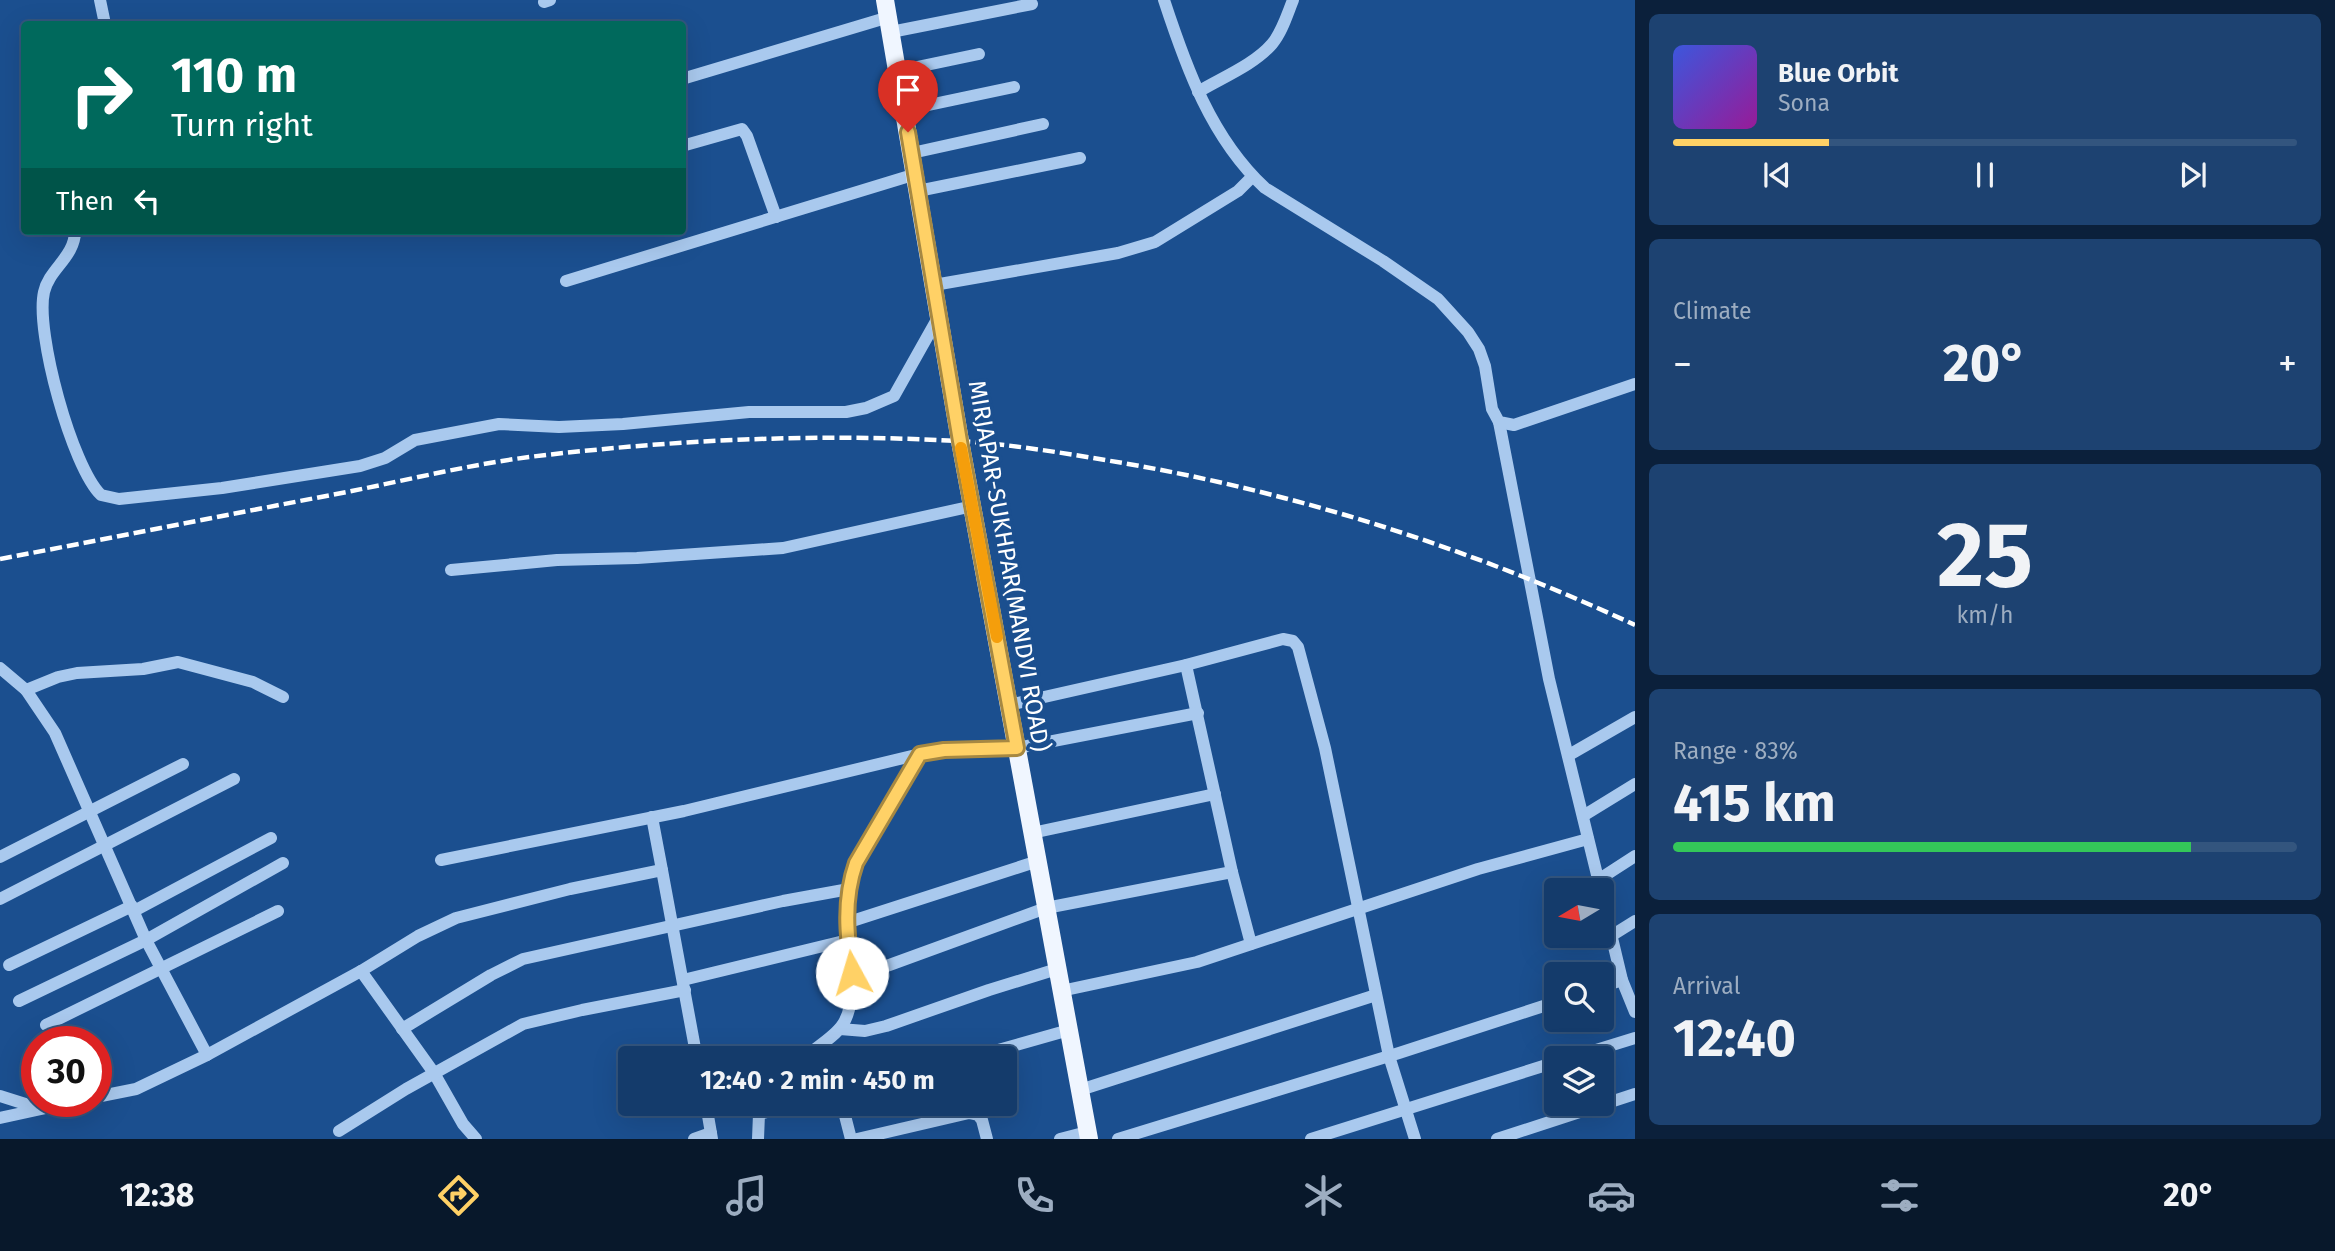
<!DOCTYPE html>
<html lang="en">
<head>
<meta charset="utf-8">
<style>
	:root { --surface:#143b6b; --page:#1d4271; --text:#f1f3f6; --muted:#9dadc1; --line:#33557e; --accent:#ffd166 }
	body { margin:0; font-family:"Fira Sans",sans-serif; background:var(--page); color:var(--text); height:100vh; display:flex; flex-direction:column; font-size:26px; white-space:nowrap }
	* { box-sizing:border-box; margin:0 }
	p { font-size:23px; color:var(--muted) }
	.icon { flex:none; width:38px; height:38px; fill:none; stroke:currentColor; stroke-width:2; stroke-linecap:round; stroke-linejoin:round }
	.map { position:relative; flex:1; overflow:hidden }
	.sheet { display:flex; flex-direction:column; gap:14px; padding:14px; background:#0b203b; width:700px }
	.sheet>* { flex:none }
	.hud { position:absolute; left:21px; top:21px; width:665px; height:214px; border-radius:7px; box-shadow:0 7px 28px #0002,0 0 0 2px var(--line); background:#00695c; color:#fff; overflow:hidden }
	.needle { width:46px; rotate:260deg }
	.tools { position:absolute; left:1544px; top:878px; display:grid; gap:14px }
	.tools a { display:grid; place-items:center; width:70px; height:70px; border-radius:7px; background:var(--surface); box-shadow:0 7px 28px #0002,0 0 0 2px var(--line); font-size:35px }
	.speed { position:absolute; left:21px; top:1026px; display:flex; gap:14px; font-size:35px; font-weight:700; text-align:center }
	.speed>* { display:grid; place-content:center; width:91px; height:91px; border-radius:50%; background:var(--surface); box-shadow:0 7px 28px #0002,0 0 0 2px var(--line); line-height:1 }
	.speed .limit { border:10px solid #d22; background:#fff; color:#111 }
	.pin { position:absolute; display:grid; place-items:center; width:60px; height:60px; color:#fff; margin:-72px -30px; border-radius:50% 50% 50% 0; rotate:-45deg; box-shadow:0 0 7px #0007 }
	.pin .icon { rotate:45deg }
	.me { position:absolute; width:77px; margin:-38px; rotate:354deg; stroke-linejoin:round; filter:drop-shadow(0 0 5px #0008) }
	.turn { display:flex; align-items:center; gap:24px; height:147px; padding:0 35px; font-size:32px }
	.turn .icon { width:91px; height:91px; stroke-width:2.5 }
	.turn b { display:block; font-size:49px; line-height:60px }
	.then { display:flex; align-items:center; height:66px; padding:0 35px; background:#0003; gap:14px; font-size:26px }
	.big { font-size:52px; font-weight:700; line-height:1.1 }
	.sheet .tile { flex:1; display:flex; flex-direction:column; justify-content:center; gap:10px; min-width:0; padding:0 24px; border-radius:10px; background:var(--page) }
	.sheet .dial { align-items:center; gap:0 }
	.dial b { font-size:91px; line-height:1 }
	.song { display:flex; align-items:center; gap:21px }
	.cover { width:84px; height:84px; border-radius:10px; background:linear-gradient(135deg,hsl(230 70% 55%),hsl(300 70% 35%)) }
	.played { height:7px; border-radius:4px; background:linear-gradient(90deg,var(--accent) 25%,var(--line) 25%) }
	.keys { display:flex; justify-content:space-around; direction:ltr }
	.heat { display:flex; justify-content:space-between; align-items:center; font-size:38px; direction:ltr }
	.charge { height:10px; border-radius:5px; background:linear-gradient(90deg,#34c759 83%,var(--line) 0) }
	.trip { position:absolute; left:618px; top:1046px; width:399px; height:70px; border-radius:7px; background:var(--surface); box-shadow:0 7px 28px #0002,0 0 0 2px var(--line); font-weight:700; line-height:70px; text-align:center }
	.tab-bar { display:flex; height:112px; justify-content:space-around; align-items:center; background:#08182b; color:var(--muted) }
	.tab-bar .icon { width:49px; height:49px }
	.tab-bar .selected { color:var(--accent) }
	.tab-bar b { font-size:32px; color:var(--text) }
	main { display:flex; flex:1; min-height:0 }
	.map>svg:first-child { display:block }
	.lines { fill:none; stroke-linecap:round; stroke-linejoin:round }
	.minor { stroke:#a9c9ee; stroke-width:12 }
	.major { stroke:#f0f6ff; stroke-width:18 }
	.rail { stroke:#fff; stroke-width:4.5; stroke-dasharray:12 5; stroke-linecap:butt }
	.route-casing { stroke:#a68842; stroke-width:18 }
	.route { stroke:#ffd166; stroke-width:12 }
	.slow { stroke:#f59e0b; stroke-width:12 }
	.labels { text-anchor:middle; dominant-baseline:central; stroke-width:7; stroke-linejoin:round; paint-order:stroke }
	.street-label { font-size:24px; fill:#fff; stroke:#1b4f8f }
</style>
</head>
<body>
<main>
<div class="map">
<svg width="1635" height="1139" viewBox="0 0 1635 1139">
	<rect width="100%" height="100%" fill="#1b4f8f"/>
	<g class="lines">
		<g class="minor">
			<path d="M 100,0 L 105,24"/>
			<path d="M 1164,0 C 1186,67 1211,138 1265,188 L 1383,261 L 1438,299 L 1468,332 L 1479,349 L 1485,366 L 1492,409 L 1499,422 L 1514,425 L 1635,384"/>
			<path d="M 544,2 L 550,0"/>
			<path d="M 891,32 L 1032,4"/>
			<path d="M 898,71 L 979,54"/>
			<path d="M 682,79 L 889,17"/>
			<path d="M 1198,92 C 1221,78 1254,65 1272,44 C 1282,32 1287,15 1293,0"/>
			<path d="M 905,110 L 1014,87"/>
			<path d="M 682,146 L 742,129 L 747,136 L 776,217"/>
			<path d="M 912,153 L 1043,124"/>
			<path d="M 918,191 L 1080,158"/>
			<path d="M 75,231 C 75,257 49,269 44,292 C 35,332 72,467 101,495 L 119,499 L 222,488 L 360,466 L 385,458 L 415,440 L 499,424 L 559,427 L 623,424 L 749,412 L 846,412 L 866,408 L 894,396 L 939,316"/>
			<path d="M 566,281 L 916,174"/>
			<path d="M 934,285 L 1118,253 L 1155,242 L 1238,191 L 1252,177"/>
			<path d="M 1499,422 L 1549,679 L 1601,891"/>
			<path d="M 451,570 L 557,560 L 637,558 L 783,548 L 973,506"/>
			<path d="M 1186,665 L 1232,872 L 1251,944"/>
			<path d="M 0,668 L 26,690 L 55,733 L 146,940 L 207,1055 L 361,971 L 418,936 L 456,918 L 570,889 L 662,870 L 697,1059"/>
			<path d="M 26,690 L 58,677 L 77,673 L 143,669 L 178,662 L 253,682 L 283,697"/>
			<path d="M 1009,705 L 1186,665 L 1283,639 L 1293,641 L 1298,647 L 1325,748 L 1389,1056 L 1415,1139"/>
			<path d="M 1569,755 L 1635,717"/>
			<path d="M 1583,816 L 1635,784"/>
			<path d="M 652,817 L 662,870"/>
			<path d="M 1032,833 L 1215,794"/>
			<path d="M 0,857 L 183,764"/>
			<path d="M 441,860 L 684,811 L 920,754 L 944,750 L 1017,748 L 1198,713"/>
			<path d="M 1598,880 L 1635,856"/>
			<path d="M 1601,892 L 1622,980 L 1635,1012"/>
			<path d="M 0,899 L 234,779"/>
			<path d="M 134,911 L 271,838"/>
			<path d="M 846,923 L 1038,861"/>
			<path d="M 1611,936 L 1635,921"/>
			<path d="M 9,965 L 132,906"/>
			<path d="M 361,971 L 434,1073 L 463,1124 L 476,1139"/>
			<path d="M 851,979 L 1046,908 L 1232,872"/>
			<path d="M 683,980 L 848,940"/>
			<path d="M 1601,987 L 1622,980"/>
			<path d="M 1061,991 L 1197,962 L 1478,869 L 1588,839"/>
			<path d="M 19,1001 L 146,940 L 283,863"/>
			<path d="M 46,1025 L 278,911"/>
			<path d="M 402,1029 L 491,975 L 523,959 L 783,901 L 849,889"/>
			<path d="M 840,1029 L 865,1031 L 886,1026 L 989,990 L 1057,969"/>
			<path d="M 802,1059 C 815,1048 835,1037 843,1024 C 860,997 847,951 846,922 C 846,901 850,882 856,863 L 920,754"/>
			<path d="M 966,1059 L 1069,1030"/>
			<path d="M 1567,1059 L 1635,1038"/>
			<path d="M 1080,1090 L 1376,995"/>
			<path d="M 0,1096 L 38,1108"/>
			<path d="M 96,1097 L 136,1089 L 207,1055"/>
			<path d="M 706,1104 L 712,1139"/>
			<path d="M 842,1104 L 851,1139"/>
			<path d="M 759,1114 L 797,1104"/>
			<path d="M 0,1118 L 78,1101"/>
			<path d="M 339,1131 L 406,1089 L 523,1024 L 582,1010 L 685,990"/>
			<path d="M 694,1139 L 711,1133"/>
			<path d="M 758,1139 L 759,1114 L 763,1104"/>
			<path d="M 857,1139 L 969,1113 L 978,1115 L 982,1120 L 987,1139"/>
			<path d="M 1060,1139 L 1087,1132"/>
			<path d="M 1118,1139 L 1399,1053 L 1556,1002"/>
			<path d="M 1311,1139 L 1556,1062"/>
			<path d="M 1497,1139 L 1635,1094"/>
		</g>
		<path class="major" d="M 885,0 L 960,441 L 1089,1139"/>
		<path class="rail" d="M 0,559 C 116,537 231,514 347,492 C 407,480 468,465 529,457 C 670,440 815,433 957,441 C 1012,444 1069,454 1123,463 C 1302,494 1471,549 1635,625"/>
	</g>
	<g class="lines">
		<g class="route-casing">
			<path id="route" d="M 852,973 C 847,935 843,900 856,863 L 920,754 L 944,750 L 1017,748 L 960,441 L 908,132"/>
		</g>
		<use href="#route" class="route"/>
		<path class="slow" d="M 961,448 L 997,637"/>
	</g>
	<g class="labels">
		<g class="street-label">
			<text transform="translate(1009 566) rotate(80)">MIRJAPAR-SUKHPAR(MANDVI ROAD)</text>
		</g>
	</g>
</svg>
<div class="tools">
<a><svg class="needle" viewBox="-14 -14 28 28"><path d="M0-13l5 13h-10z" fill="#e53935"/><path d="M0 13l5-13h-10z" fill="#9dadc1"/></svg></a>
<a><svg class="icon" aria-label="search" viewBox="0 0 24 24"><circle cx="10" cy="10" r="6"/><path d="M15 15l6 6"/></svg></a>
<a><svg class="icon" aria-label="layers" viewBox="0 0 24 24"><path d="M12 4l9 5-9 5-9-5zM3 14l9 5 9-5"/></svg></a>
</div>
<div class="speed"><div class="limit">30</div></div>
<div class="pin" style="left:908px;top:132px;background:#d93025"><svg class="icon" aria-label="arrive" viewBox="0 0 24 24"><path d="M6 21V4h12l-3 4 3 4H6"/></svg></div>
<svg class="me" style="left:852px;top:973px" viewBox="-20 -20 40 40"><circle r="19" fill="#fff"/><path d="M0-13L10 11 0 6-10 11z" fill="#ffd166"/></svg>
<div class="trip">12:40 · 2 min · 450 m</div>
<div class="hud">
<div class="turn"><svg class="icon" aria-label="right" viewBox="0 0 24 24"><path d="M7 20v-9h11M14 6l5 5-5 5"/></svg><div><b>110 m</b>Turn right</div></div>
<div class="then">Then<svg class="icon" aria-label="left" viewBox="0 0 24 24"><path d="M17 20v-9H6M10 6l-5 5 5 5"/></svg></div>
</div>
</div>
<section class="sheet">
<div class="tile">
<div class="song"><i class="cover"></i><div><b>Blue Orbit</b><p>Sona</p></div></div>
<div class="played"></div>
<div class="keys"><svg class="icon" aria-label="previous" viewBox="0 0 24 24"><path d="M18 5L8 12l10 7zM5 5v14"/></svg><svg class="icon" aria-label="pause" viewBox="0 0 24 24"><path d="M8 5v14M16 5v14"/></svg><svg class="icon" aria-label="next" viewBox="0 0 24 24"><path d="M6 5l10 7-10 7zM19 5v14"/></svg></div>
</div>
<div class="tile"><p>Climate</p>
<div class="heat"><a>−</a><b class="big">20°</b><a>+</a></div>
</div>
<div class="tile dial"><b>25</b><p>km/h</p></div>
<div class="tile"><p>Range · 83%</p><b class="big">415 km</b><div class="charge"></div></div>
<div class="tile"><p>Arrival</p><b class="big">12:40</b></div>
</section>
</main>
<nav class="tab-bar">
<b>12:38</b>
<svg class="icon selected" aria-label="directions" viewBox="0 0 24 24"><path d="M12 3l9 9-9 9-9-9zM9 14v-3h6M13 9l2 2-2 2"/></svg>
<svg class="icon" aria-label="music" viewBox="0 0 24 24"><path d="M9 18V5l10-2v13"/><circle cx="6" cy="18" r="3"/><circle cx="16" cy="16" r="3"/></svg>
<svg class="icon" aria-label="phone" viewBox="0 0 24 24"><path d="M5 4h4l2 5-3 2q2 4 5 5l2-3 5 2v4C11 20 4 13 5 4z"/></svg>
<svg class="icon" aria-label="climate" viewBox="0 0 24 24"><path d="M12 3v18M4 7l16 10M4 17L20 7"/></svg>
<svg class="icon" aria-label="car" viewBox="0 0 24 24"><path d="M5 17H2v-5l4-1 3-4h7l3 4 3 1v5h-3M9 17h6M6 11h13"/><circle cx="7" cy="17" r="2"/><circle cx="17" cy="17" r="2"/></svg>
<svg class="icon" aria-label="filters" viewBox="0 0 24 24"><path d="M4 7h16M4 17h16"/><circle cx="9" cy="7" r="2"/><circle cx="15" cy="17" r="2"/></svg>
<b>20°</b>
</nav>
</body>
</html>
